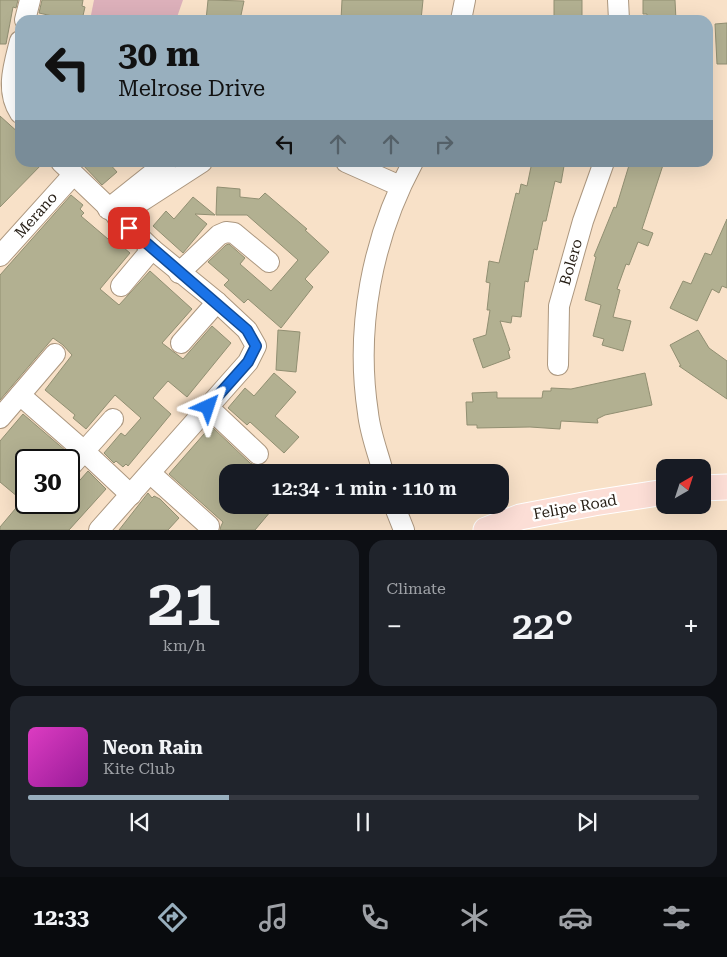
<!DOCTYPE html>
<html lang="en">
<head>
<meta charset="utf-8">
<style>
	:root { --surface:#171b24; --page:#20242c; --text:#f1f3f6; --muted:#9ea1a6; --line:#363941; --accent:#98afbe }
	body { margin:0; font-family:"Roboto Serif",serif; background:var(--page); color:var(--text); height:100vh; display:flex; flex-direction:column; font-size:19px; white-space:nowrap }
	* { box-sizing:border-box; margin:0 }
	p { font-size:16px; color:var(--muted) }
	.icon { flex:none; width:28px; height:28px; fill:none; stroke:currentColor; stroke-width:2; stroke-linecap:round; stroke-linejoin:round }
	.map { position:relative; height:530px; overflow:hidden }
	.side { display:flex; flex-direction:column; gap:10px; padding:10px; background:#0d0f14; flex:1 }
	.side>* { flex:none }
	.banner { position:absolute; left:15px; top:15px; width:698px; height:152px; border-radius:15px; box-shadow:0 5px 20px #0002; background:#98afbe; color:#111; overflow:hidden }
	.needle { width:32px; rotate:39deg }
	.tools { position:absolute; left:656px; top:459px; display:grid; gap:10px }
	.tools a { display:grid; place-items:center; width:55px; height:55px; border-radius:10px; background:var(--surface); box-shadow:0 5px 20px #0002; font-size:25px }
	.speed { position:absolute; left:15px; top:449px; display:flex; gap:10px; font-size:25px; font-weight:700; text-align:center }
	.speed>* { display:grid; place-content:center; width:65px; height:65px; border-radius:50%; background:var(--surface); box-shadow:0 5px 20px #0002; line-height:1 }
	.speed .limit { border:2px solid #111; border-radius:8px; background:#fff; color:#111 }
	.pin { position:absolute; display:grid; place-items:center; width:42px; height:42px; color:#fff; margin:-21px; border-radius:10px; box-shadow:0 2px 8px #0006 }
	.me { position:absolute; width:55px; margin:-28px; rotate:42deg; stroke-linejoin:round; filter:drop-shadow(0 0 4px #0008) }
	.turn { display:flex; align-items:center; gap:18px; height:105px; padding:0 20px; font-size:22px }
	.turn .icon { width:65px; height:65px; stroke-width:2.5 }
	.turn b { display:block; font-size:35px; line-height:42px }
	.lanes { display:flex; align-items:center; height:48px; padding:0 20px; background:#0003; justify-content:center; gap:25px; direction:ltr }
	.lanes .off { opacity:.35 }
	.big { font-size:38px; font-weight:600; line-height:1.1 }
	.side .card { flex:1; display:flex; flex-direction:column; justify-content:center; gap:8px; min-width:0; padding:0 18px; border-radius:15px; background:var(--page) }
	.side .dial { align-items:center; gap:0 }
	.dial b { font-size:65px; line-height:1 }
	.song { display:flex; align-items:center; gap:15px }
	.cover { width:60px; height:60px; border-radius:8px; background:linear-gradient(135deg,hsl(310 70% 55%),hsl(300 70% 35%)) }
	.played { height:5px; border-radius:2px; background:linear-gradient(90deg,var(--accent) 30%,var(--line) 30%) }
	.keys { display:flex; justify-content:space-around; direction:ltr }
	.heat { display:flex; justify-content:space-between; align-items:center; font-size:28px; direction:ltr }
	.side .tiles { flex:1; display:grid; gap:10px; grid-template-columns:1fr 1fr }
	.card:last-child { grid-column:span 2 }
	.trip { position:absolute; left:219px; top:464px; width:290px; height:50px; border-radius:15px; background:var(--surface); box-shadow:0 5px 20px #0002; font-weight:600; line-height:50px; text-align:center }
	.dock { display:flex; height:80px; justify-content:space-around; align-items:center; background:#090b0e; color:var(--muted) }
	.dock .icon { width:35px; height:35px }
	.dock .selected { color:var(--accent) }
	.dock b { font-size:22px; color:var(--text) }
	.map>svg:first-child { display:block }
	.green { fill:#dcb0ba }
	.building { fill:#b2b091; stroke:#918f72 }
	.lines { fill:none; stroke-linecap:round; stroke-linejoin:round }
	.minor-casing { stroke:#ac977f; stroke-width:22 }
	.major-casing { stroke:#fff; stroke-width:27 }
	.minor { stroke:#fff; stroke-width:20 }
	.major { stroke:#fcded6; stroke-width:25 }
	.route-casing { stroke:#114b97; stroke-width:12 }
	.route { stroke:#1a73e8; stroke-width:9 }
	.labels { text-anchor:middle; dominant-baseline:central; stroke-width:5; stroke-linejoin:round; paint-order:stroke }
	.street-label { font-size:15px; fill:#251d14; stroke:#fff }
</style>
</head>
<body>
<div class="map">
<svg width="727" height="530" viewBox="0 0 727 530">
	<rect width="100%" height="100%" fill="#f8e1c8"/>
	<path class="green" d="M 94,0 L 183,0 L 176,20 L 90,20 Z"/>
	<g class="building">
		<path d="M 0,0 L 18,0 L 16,8 L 13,7 L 6,44 L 0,44 Z"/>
		<path d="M 42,0 L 83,0 L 82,6 L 85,7 L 82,20 L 70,20 L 39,13 Z"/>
		<path d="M 208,0 L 244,1 L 240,20 L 206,20 Z"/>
		<path d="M 342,0 L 423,0 L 421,20 L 341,20 Z"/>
		<rect x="554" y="0" width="28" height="20"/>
		<path d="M 643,0 L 675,0 L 676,20 L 647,20 L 647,14 L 643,14 Z"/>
		<path d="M 727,23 L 727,64 L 717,64 L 715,24 Z"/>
		<path d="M 0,116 L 20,134 L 20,162 L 44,162 L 0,207 Z"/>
		<path d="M 80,162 L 108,162 L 117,172 L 102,185 Z"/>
		<path d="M 532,162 L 562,162 L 561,165 L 564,166 L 561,183 L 555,181 L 546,221 L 543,221 L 537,250 L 534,249 L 528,282 L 525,281 L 521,317 L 512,316 L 511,323 L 500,321 L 510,350 L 508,351 L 510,358 L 483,368 L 473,339 L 486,335 L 490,310 L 487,310 L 490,283 L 486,282 L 489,261 L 499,263 L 516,193 L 519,194 L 521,184 L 527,186 Z"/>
		<path d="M 630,162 L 664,162 L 642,229 L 653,233 L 648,246 L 638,242 L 629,265 L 626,264 L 617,289 L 620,290 L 613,317 L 631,321 L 623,351 L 602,345 L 604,339 L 593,336 L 601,305 L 585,300 L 596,257 L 594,256 L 614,207 L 616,208 Z"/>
		<path d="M 217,187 L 240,189 L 240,197 L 259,199 L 265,193 L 307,229 L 305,230 L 329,252 L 305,279 L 313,287 L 281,328 L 248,299 L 244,303 L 224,285 L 229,280 L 208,262 L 226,245 L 229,244 L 245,258 L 240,264 L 271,291 L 298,260 L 247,215 L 216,215 Z"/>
		<path d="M 71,195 L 83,205 L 80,209 L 84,213 L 81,216 L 108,239 L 110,236 L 130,253 L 100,289 L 119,305 L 150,271 L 192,309 L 162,343 L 183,359 L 212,326 L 231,343 L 187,397 L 168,381 L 153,398 L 171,414 L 128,466 L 126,464 L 123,467 L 116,461 L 114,463 L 104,453 L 121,433 L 125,436 L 141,418 L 115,395 L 86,429 L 73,418 L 75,415 L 45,390 L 72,355 L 63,345 L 53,338 L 0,400 L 0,275 Z"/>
		<path d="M 193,197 L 215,215 L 195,214 L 207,224 L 183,253 L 153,226 L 166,211 L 174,219 Z"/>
		<path d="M 727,219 L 727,288 L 722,286 L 719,293 L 712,289 L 697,321 L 670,308 L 683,281 L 691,284 L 705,253 L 711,255 Z"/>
		<path d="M 278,330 L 300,332 L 296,372 L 276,370 Z"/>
		<path d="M 698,330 L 709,348 L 727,361 L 727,399 L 679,366 L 681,366 L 670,345 Z"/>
		<path d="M 274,373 L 296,392 L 275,416 L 299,437 L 284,453 L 250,422 L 247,425 L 228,408 L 245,388 L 254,396 Z"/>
		<path d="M 645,373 L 652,405 L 605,415 L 597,419 L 598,423 L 561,421 L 560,429 L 530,427 L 477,428 L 477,425 L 467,425 L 466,402 L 473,402 L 472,393 L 497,392 L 497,398 L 542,398 L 543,391 L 551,391 L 551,388 L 571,389 Z"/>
		<path d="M 23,414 L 66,451 L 60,460 L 26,460 L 26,502 L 53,502 L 60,508 L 64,502 L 69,502 L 69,497 L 75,490 L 73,488 L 88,471 L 106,489 L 69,530 L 0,530 L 0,527 L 21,502 L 24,502 L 0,482 L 0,441 Z"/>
		<path d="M 211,426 L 250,463 L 257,466 L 251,472 L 228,472 L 228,505 L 276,505 L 255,530 L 220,530 L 221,526 L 223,522 L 169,474 Z"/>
		<path d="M 148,493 L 152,498 L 154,496 L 160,499 L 179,518 L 168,530 L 119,530 Z"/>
	</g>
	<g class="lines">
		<g class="minor-casing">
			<g id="minor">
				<path d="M 618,0 L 619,20"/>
				<path d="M 25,20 L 30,0"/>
				<path d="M 461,20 L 465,0"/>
				<path d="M 20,41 C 14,65 5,91 20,113"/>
				<path d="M 61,162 L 152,249 L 217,302 L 247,330 L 256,346 L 248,362 L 99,530"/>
				<path d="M 346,162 L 400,186"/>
				<path d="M 108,209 L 167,162"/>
				<path d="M 117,217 L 202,162"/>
				<path d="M 0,256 L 73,175"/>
				<path d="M 179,273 L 219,235 L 226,232 L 234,233 L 269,262"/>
				<path d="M 121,286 L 152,249"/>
				<path d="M 181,343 L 217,302"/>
				<path d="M 558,365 L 559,306 L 583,221 L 604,162"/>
				<path d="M 20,395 L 84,451 L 131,495"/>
				<path d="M 208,407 L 258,454"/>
				<path d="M 0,418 L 55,354"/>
				<path d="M 69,468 L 113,419"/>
				<path d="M 383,472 C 378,453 370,433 368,413 C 355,328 372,238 413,162"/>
				<path d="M 150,473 L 209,526"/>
				<path d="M 394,505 L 404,530"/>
			</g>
		</g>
		<g class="major-casing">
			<g id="major">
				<path d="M 702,488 L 727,487"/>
				<path d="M 486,530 L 520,517 L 594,503 L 665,492"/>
			</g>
		</g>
		<use href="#minor" class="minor"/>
		<use href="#major" class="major"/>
	</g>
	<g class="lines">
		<g class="route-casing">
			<path id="route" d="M 129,228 L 247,330 L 256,346 L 248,362 L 208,407"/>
		</g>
		<use href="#route" class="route"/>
	</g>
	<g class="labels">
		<g class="street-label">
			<text transform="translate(36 215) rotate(-48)">Merano</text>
			<text transform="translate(571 262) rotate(-74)">Bolero</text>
			<text transform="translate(575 507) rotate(-10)">Felipe Road</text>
		</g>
	</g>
</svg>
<div class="tools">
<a><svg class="needle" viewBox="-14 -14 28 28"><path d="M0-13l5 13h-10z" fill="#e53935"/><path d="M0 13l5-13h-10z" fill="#9ea1a6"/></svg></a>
</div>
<div class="speed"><div class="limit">30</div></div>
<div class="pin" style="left:129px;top:228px;background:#d93025"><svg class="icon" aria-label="arrive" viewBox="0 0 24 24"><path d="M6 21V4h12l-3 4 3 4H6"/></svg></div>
<svg class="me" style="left:208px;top:407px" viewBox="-20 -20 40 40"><path d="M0-17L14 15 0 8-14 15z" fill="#1a73e8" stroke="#fff" stroke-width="4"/></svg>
<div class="trip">12:34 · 1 min · 110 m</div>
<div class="banner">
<div class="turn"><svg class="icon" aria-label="left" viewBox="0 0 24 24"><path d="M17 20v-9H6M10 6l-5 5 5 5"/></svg><div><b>30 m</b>Melrose Drive</div></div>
<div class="lanes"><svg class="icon" aria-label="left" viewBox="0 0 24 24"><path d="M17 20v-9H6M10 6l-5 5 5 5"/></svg><svg class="icon off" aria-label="ahead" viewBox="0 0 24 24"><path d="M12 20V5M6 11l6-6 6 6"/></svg><svg class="icon off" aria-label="ahead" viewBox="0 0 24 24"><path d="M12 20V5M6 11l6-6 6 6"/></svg><svg class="icon off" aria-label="right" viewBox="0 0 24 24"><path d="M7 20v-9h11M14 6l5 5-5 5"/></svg></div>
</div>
</div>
<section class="side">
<div class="tiles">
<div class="card dial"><b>21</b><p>km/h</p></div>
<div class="card"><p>Climate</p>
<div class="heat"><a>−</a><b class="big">22°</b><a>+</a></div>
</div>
<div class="card">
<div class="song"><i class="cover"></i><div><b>Neon Rain</b><p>Kite Club</p></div></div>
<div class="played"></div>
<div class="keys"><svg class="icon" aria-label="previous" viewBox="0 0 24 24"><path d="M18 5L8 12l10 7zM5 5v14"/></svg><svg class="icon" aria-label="pause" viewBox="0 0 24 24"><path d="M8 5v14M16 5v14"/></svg><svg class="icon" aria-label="next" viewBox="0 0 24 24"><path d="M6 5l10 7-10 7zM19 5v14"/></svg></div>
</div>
</div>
</section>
<nav class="dock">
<b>12:33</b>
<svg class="icon selected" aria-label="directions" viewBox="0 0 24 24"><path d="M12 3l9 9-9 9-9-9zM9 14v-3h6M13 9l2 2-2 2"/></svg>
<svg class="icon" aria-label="music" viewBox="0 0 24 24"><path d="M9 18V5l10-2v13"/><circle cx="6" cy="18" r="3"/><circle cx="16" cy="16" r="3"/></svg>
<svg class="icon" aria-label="phone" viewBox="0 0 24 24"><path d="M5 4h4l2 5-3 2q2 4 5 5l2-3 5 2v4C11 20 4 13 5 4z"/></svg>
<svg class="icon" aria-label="climate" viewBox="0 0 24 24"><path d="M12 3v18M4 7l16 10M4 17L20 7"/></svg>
<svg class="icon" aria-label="car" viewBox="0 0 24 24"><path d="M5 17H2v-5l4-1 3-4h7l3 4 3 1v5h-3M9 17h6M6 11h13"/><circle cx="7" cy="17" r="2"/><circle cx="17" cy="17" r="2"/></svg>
<svg class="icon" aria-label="filters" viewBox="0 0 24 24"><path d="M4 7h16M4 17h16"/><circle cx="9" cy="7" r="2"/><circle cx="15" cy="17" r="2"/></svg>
</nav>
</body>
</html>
